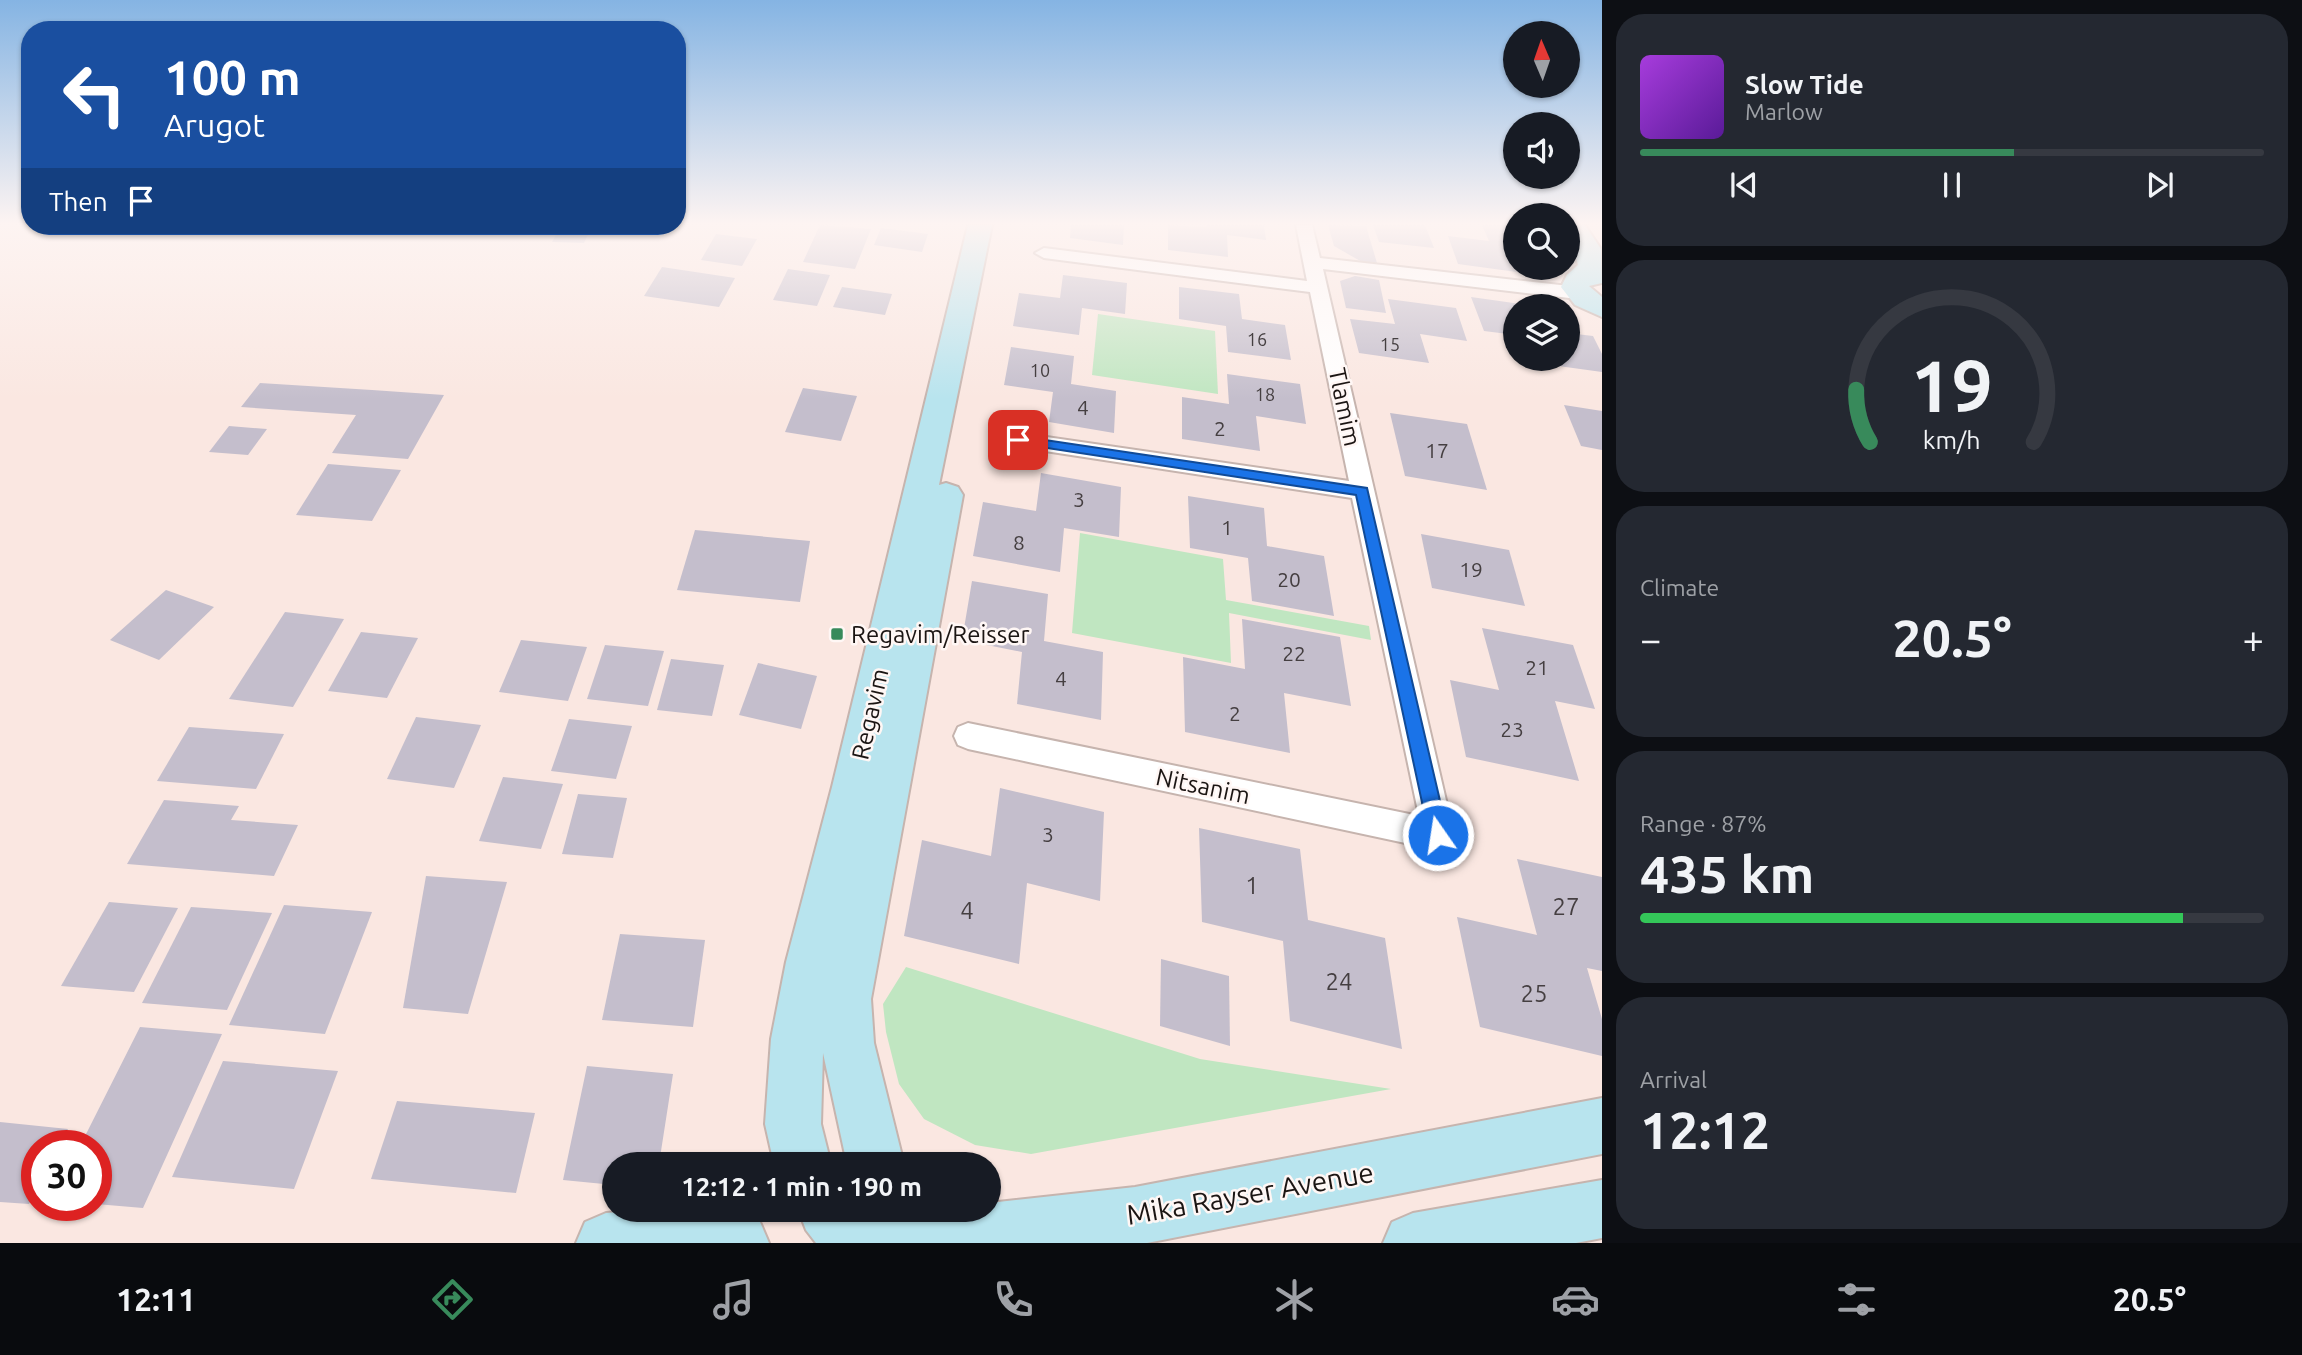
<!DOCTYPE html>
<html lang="en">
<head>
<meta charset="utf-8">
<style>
	:root { --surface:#171b24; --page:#242831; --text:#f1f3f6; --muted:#9ea1a6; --line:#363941; --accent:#388a5b }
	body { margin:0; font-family:Ubuntu,sans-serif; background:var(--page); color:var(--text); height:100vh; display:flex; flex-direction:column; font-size:26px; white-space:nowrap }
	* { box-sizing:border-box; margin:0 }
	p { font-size:23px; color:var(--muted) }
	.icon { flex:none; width:38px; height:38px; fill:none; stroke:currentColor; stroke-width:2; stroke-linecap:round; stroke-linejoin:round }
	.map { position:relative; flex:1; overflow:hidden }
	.side { display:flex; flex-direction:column; gap:14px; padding:14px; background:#0d0f14; width:700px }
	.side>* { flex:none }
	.guide { position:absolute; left:21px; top:21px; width:665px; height:214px; border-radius:28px; box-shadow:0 2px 5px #0004; background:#1a4fa0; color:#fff; overflow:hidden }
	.needle { width:46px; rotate:358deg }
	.tools { position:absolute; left:1503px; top:21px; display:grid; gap:14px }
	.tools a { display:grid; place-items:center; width:77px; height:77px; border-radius:50%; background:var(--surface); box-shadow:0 2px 5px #0004; font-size:35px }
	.speed { position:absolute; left:21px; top:1130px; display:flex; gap:14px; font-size:35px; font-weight:700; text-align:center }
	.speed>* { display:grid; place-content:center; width:91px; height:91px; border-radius:50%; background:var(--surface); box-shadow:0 2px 5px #0004; line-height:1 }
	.speed .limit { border:10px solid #d22; background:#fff; color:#111 }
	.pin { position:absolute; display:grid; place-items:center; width:60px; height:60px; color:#fff; margin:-30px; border-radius:14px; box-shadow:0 4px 10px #0006 }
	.me { position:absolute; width:77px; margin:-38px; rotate:347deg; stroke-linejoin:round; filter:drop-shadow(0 0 5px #0008) }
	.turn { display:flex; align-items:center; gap:24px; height:147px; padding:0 28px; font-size:32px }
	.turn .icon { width:91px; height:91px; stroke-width:2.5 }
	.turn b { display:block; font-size:49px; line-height:60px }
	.then { display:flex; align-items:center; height:66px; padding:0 28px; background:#0003; gap:14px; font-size:26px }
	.big { font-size:52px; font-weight:700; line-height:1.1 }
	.side .card { flex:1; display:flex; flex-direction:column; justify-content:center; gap:10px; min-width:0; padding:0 24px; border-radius:28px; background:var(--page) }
	.side .dial { align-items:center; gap:0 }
	.dial svg { height:182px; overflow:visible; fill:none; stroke:var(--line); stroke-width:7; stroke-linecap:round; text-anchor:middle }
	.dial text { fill:var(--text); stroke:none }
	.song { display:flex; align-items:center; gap:21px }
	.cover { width:84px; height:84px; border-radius:10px; background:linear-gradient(135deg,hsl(280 70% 55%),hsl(270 70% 35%)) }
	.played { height:7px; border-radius:4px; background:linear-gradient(90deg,var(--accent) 60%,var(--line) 60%) }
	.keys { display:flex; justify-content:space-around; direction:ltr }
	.heat { display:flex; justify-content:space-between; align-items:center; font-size:38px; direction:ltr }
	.charge { height:10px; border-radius:5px; background:linear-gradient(90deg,#34c759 87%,var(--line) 0) }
	.trip { position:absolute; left:602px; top:1152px; width:399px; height:70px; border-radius:35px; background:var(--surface); box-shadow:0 2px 5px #0004; font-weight:700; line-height:70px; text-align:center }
	.tabs { display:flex; height:112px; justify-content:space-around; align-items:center; background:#090b0e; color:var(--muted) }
	.tabs .icon { width:49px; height:49px }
	.tabs .on { color:var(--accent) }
	.tabs b { font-size:32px; color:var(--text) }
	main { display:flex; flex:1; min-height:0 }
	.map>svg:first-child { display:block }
	.green { fill:#c0e6c1 }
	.building { fill:#c4becc }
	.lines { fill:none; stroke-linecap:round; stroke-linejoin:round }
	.street-casing { stroke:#c6b4ae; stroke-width:4 }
	.secondary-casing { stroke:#c6b4ae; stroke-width:4 }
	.street { fill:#fff; fill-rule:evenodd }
	.secondary { fill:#b8e4ee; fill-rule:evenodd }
	.route { fill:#1a73e8; stroke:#114b97; stroke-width:2 }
	.poi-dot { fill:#388a5b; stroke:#fff7f5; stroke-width:2.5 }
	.labels { text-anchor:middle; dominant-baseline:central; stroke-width:5; stroke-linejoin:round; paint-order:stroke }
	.far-number-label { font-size:18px; fill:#453f41 }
	.number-label { font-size:21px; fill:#453f41 }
	.street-label { font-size:24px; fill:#1b1513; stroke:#fff7f5 }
	.poi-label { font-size:24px; fill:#1b1513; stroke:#fff7f5; text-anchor:start }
	.near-number-label { font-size:24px; fill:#453f41 }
	.near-street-label { font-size:28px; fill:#1b1513; stroke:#fff7f5 }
</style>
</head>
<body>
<main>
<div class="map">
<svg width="1602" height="1243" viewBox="0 0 1602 1243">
	<rect width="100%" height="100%" fill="#fae7e1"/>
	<g class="green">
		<path d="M 1098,314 L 1215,331 L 1218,394 L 1092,375 Z"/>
		<path d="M 1080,533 L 1223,559 L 1226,600 L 1369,626 L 1371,640 L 1229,613 L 1231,663 L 1072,633 Z"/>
		<path d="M 906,967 L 1200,1059 L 1391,1089 L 1031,1154 L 975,1145 L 924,1119 L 899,1084 L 886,1032 L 883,1004 Z"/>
	</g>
	<g class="building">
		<path d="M 820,225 L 871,229 L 855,269 L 803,262 Z"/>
		<path d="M 1071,225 L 1124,225 L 1123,245 L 1070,238 Z"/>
		<path d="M 1168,225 L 1206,227 L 1206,225 L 1264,225 L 1266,240 L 1227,235 L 1228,257 L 1168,250 Z"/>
		<path d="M 1328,225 L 1366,226 L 1377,263 L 1362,262 L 1334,246 Z"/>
		<path d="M 1373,225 L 1425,225 L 1434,248 L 1379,242 Z"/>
		<path d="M 1482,225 L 1516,225 L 1516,268 L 1522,268 L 1524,273 L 1458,264 L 1448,236 L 1489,241 Z"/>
		<path d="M 561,226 L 592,226 L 584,243 L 552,242 Z"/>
		<path d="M 881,228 L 928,234 L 922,252 L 874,245 Z"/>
		<path d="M 716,234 L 757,239 L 742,266 L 701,260 Z"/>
		<path d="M 662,267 L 735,278 L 719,307 L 644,296 Z"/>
		<path d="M 788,269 L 830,275 L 817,306 L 773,300 Z"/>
		<path d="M 1063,275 L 1127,283 L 1125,314 L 1082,308 L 1079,335 L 1013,326 L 1019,293 L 1060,298 Z"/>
		<path d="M 1355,276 L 1379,280 L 1386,313 L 1346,308 L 1340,281 Z"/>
		<path d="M 842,287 L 892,294 L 885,315 L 833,307 Z"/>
		<path d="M 1179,287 L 1239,294 L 1242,319 L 1285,325 L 1291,360 L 1228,352 L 1226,326 L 1179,319 Z"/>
		<path d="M 1471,297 L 1528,305 L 1516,306 L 1516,335 L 1484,331 Z"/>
		<path d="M 1388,299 L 1456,308 L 1467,341 L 1420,334 L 1429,363 L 1359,353 L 1350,319 L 1395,324 Z"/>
		<path d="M 1568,333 L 1593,336 L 1602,354 L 1602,372 L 1544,364 L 1542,359 L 1568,359 Z"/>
		<path d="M 1011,347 L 1074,356 L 1071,384 L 1116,391 L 1114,433 L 1049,422 L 1053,392 L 1004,385 Z"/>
		<path d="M 1227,374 L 1300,384 L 1306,424 L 1256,416 L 1260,451 L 1182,439 L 1182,397 L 1229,404 Z"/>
		<path d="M 260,383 L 372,390 L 444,395 L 408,459 L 332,453 L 356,415 L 241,407 Z"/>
		<path d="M 803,388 L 857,396 L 841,441 L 785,432 Z"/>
		<path d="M 1564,405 L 1602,411 L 1602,450 L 1581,446 Z"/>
		<path d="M 1390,413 L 1467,424 L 1487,490 L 1405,476 Z"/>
		<path d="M 229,426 L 267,429 L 248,455 L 209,452 Z"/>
		<path d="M 328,464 L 401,470 L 372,521 L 296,515 Z"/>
		<path d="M 1041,473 L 1121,487 L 1119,537 L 1064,528 L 1060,572 L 973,556 L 983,502 L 1036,511 Z"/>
		<path d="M 1188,496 L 1264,508 L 1267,546 L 1324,556 L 1334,616 L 1252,601 L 1248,558 L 1190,548 Z"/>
		<path d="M 695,530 L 810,541 L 800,602 L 677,590 Z"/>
		<path d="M 1421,534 L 1509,550 L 1525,606 L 1432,588 Z"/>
		<path d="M 972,581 L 1048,594 L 1044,641 L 1103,652 L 1101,720 L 1017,704 L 1022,652 L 962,640 Z"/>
		<path d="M 166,590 L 214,607 L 159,660 L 110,640 Z"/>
		<path d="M 285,612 L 344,619 L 293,707 L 229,699 Z"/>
		<path d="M 1242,619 L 1340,637 L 1351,706 L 1284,693 L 1290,753 L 1185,732 L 1183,657 L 1245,669 Z"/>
		<path d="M 1482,628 L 1573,645 L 1595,709 L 1555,701 L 1579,781 L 1466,757 L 1450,680 L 1499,690 Z"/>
		<path d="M 361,632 L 418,638 L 387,698 L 328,691 Z"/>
		<path d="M 521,640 L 587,647 L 568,701 L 499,692 Z"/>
		<path d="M 605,645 L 664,651 L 648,706 L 587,699 Z"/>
		<path d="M 671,659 L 724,665 L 712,716 L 657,710 Z"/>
		<path d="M 758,663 L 817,676 L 801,729 L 739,715 Z"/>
		<path d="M 416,717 L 481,725 L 454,788 L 387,779 Z"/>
		<path d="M 569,719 L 632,726 L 616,779 L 551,771 Z"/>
		<path d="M 189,727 L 284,734 L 256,789 L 157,781 Z"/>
		<path d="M 503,777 L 563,784 L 541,849 L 479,841 Z"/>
		<path d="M 1000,788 L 1104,812 L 1100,901 L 1027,883 L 1019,964 L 904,936 L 922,840 L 991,856 Z"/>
		<path d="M 578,794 L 627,798 L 613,858 L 562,854 Z"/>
		<path d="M 164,800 L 239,806 L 231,820 L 298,825 L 274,876 L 127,864 Z"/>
		<path d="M 1199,828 L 1300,849 L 1308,920 L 1385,938 L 1402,1049 L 1290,1021 L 1283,941 L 1202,922 Z"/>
		<path d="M 1517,859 L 1602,877 L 1602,971 L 1587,968 L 1602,1019 L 1602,1056 L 1480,1027 L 1457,917 L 1537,935 Z"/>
		<path d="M 426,876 L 507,882 L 468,1014 L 403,1008 Z"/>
		<path d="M 109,902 L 178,908 L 134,992 L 61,986 Z"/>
		<path d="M 284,905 L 372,912 L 325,1034 L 229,1025 Z"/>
		<path d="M 191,907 L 272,913 L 227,1010 L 142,1003 Z"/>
		<path d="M 620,934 L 705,940 L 693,1027 L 602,1020 Z"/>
		<path d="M 1161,959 L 1229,976 L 1230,1046 L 1160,1026 Z"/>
		<path d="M 140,1027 L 222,1034 L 143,1208 L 96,1204 L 96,1146 L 80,1146 Z"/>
		<path d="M 223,1061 L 338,1071 L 294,1189 L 172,1177 Z"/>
		<path d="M 587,1066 L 673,1074 L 659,1164 L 614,1164 L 614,1185 L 563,1180 Z"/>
		<path d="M 397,1101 L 535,1113 L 516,1193 L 371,1179 Z"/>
		<path d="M 0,1122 L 68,1129 L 59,1146 L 37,1146 L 37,1189 L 29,1204 L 0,1202 Z"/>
	</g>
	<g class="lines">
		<g class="street-casing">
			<path id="street" d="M 1296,225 L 1312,225 L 1320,258 L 1578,287 L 1587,293 L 1578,299 L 1323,269 L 1454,835 L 1449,845 L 1438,850 L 968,749 L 958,745 L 954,736 L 958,727 L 968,723 L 1419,816 L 1352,498 L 1019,447 L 1011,445 L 1008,440 L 1011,435 L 1019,433 L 1349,481 L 1310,292 L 1044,258 L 1035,253 L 1044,248 L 1307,281 Z"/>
		</g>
		<g class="secondary-casing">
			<g id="secondary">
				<path d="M 968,225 L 992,225 L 939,485 L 946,483 L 958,487 L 963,495 L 871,999 L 874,1043 L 904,1164 L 847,1164 L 823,1053 L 821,1124 L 831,1164 L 774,1164 L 765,1124 L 771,1039 L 786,962 L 832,787 Z"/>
				<path d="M 1568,225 L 1585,225 L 1601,249 L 1602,283 L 1589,286 L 1602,297 L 1602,317 L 1575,305 L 1561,287 L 1567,275 L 1578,265 C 1575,251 1568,240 1568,225 Z"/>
				<path d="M 1602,1098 L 1602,1154 L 1147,1243 L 816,1243 L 806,1230 L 798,1209 L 899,1209 L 898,1213 L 931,1209 L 989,1209 L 989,1203 L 1135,1187 Z"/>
				<path d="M 1602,1180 L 1602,1238 L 1576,1243 L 1383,1243 L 1392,1222 L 1413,1213 Z"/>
				<path d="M 658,1209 L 739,1213 L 760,1222 L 769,1243 L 576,1243 L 585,1222 L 606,1213 Z"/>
			</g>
		</g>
		<use href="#street" class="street"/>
		<use href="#secondary" class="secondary"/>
	</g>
	<linearGradient id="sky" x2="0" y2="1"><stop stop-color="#85b4e3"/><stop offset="0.56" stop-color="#fdf4f2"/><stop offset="1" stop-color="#fdf4f2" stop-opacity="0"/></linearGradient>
	<rect width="1602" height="399" fill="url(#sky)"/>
	<path class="route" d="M 1018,436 L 1367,488 L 1448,835 L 1445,841 L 1438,844 L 1431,841 L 1429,835 L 1356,495 L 1014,443 L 1014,437 Z"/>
	<rect class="poi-dot" x="830" y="627" width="14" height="14" rx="3.5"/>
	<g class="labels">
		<g class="far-number-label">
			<text x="1257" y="339">16</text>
			<text x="1390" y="344">15</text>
			<text x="1040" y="370">10</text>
			<text x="1265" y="394">18</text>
		</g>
		<g class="number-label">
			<text x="1083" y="407">4</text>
			<text x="1220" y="428">2</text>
			<text x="1437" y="450">17</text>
			<text x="1079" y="499">3</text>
			<text x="1227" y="527">1</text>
			<text x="1019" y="542">8</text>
			<text x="1471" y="569">19</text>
			<text x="1289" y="579">20</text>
			<text x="1294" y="653">22</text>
			<text x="1537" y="667">21</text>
			<text x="1061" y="678">4</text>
			<text x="1235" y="713">2</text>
			<text x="1512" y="729">23</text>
			<text x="1048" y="834">3</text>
		</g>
		<g class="street-label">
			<text transform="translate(1345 407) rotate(78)">Tlamim</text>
			<text transform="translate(870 714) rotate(-77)">Regavim</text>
			<text transform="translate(1203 786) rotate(12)">Nitsanim</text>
		</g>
		<g class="poi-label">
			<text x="851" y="634">Regavim/Reisser</text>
		</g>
		<g class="near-number-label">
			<text x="1252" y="885">1</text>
			<text x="1566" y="906">27</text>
			<text x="967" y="910">4</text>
			<text x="1339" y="981">24</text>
			<text x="1534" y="993">25</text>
		</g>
		<g class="near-street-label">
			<text transform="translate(1250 1193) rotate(-10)">Mika Rayser Avenue</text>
		</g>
	</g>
</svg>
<div class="tools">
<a><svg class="needle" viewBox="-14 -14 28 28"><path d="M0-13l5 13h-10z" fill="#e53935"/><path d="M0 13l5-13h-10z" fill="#9ea1a6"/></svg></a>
<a><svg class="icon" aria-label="sound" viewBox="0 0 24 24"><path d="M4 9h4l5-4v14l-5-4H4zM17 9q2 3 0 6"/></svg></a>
<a><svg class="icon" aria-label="search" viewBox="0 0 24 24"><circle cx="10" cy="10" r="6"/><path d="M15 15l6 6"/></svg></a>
<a><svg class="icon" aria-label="layers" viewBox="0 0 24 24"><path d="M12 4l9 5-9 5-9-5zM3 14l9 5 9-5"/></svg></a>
</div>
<div class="speed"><div class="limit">30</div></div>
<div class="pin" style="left:1018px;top:440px;background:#d93025"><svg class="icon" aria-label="arrive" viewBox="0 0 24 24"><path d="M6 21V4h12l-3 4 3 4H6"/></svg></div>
<svg class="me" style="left:1438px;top:835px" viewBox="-20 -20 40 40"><circle r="17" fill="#1a73e8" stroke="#fff" stroke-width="3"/><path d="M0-11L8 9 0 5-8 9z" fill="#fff"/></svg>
<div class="trip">12:12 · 1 min · 190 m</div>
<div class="guide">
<div class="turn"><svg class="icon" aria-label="left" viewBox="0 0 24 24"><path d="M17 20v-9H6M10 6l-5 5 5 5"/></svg><div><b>100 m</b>Arugot</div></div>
<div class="then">Then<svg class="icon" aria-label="arrive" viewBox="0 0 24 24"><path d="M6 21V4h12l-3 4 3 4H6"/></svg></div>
</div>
</div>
<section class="side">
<div class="card">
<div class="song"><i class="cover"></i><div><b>Slow Tide</b><p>Marlow</p></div></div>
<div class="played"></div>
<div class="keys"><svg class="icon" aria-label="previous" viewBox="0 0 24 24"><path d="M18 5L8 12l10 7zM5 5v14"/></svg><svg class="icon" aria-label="pause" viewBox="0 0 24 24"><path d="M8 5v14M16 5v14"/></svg><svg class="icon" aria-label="next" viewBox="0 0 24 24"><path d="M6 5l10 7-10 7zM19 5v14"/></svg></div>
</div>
<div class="card dial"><svg viewBox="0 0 100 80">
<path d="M14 69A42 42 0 1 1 86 69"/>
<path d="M14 69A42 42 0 0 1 8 46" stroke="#388a5b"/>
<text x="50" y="56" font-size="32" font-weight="700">19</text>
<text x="50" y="72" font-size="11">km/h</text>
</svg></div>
<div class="card"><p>Climate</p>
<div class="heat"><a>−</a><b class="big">20.5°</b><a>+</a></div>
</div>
<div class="card"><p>Range · 87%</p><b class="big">435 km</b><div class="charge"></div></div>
<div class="card"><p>Arrival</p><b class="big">12:12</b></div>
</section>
</main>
<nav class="tabs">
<b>12:11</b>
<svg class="icon on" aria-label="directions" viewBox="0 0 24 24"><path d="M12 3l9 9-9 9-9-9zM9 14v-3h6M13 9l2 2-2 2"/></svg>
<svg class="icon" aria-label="music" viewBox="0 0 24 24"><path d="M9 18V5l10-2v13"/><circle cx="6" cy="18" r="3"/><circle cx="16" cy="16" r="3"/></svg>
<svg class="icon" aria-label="phone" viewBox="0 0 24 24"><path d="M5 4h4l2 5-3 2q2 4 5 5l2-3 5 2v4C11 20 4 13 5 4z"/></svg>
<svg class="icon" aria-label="climate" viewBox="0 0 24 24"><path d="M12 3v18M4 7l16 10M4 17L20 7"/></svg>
<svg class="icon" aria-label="car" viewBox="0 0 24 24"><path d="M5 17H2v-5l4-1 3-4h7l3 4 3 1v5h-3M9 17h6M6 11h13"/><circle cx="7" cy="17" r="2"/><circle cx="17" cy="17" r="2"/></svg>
<svg class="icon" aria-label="filters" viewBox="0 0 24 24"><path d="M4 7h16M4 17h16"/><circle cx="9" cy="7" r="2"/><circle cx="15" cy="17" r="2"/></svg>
<b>20.5°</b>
</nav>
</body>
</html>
